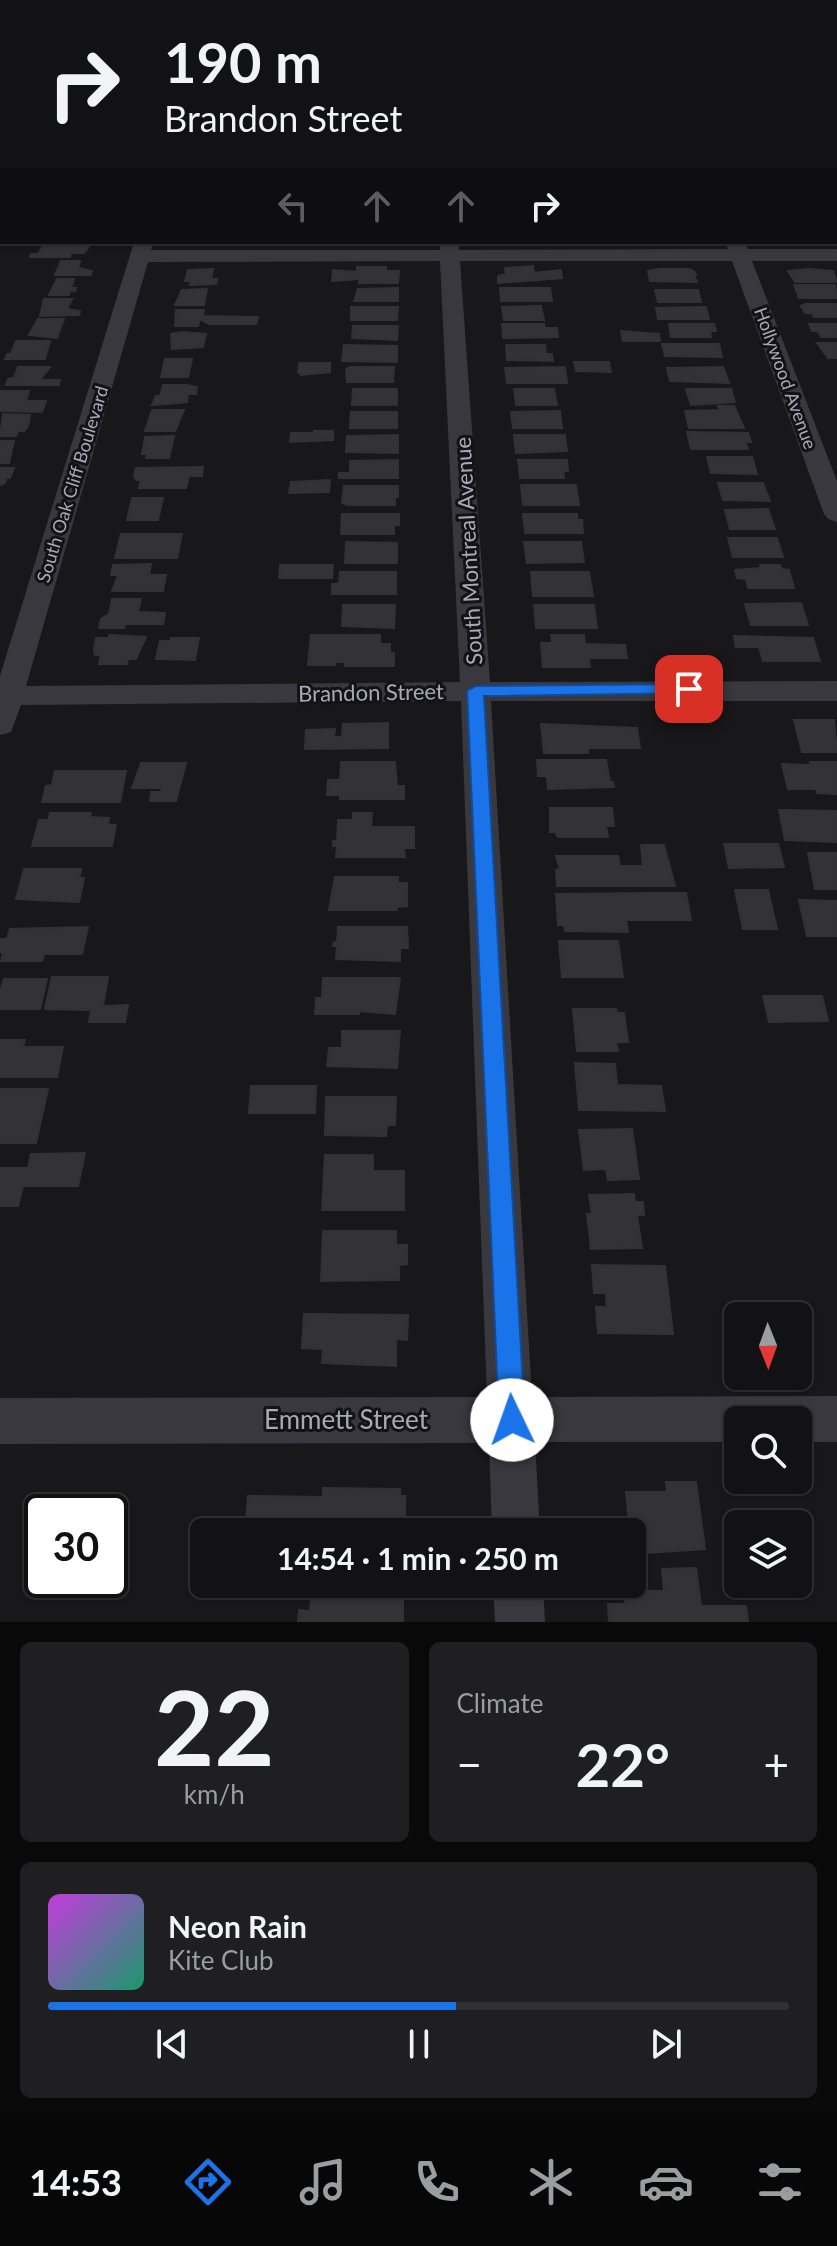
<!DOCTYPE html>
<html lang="en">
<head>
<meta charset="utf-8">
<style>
	:root { --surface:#121113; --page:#1f1f21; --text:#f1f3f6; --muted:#9c9da0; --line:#313133; --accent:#1a73e8 }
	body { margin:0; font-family:Lato,sans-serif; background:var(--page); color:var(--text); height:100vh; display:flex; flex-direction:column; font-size:30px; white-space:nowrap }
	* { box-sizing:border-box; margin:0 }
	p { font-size:26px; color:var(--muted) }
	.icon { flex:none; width:44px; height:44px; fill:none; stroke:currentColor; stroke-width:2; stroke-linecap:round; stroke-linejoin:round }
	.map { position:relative; height:1622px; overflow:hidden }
	.sheet { display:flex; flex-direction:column; gap:20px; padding:20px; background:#0a090a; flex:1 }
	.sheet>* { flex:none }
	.hud { position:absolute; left:0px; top:0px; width:838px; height:244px; box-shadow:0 2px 6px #0004,0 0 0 2px var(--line); background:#121113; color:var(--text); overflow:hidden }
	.needle { width:52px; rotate:179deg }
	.tools { position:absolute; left:724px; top:1302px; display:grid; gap:16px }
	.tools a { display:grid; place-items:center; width:88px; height:88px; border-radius:12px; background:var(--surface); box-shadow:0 2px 6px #0004,0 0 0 2px var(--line); font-size:40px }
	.speed { position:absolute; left:24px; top:1494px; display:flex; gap:16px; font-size:40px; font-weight:700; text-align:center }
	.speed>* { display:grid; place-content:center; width:104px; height:104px; border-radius:50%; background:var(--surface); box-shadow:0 2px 6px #0004,0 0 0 2px var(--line); line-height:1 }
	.speed .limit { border:4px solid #111; border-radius:12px; background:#fff; color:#111 }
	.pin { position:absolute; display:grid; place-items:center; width:68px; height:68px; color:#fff; margin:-34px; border-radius:16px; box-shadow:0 4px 12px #0006 }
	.me { position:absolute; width:88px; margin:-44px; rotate:357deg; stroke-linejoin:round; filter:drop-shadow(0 0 6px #0008) }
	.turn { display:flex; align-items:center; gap:28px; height:168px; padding:0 32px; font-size:36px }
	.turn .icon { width:104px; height:104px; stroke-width:2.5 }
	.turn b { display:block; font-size:56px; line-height:68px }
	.lanes { display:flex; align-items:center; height:76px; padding:0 32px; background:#0003; justify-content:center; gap:40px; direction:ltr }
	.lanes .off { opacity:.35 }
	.big { font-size:60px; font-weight:700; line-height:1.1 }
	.sheet .tile { flex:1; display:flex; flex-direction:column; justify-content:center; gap:12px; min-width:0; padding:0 28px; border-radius:12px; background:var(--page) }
	.sheet .dial { align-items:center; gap:0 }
	.dial b { font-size:104px; line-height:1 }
	.song { display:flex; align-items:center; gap:24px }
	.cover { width:96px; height:96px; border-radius:12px; background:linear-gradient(135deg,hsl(290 70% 55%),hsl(160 70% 35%)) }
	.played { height:8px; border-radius:4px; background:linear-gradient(90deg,var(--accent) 55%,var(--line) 55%) }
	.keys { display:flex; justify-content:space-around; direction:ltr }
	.heat { display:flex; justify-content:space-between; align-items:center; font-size:44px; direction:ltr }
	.sheet .tiles { flex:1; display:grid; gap:20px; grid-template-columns:1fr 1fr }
	.tile:last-child { grid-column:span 2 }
	.trip { position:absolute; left:190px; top:1518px; width:456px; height:80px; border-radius:12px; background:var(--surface); box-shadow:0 2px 6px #0004,0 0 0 2px var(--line); font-weight:700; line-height:80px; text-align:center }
	.menu { display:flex; height:128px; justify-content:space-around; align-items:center; background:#070708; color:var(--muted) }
	.menu .icon { width:56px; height:56px }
	.menu .selected { color:var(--accent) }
	.menu b { font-size:36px; color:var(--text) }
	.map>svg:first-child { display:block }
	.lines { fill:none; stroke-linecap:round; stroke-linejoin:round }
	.stream { stroke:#2c313e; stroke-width:4 }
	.building { fill:#333235; stroke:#323135; stroke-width:2 }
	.minor { fill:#39383e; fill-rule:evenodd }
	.tram { stroke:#4f4f57; stroke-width:2 }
	.route { fill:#1a73e8; stroke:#114b97; stroke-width:2 }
	.labels { text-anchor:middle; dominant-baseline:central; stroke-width:6; stroke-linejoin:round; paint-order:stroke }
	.far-street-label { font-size:18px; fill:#a9a9ba; stroke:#131214 }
	.street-label { font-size:22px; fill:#a9a9ba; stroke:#131214 }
	.near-street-label { font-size:26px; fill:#a9a9ba; stroke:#131214 }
</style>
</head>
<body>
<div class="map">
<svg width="837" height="1622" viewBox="0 0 837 1622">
	<rect width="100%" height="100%" fill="#181719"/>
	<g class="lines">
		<path class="stream" d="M 417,2 L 421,0"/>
	</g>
	<g class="building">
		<path d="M 45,242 L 92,242 L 84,253 L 71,253 L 70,257 L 30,257 L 31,254 L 38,254 Z"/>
		<path d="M 61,261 L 80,261 L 78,268 L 92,271 L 91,275 L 55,275 Z"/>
		<path d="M 533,266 L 534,273 L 561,270 L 562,278 L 498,283 L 498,276 L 506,274 L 505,268 Z"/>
		<path d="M 357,267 L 386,267 L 386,271 L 399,271 L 398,283 L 359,283 L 360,279 L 332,281 L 333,270 L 357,272 Z"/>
		<path d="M 213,269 L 211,279 L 217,279 L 216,284 L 190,285 L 191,281 L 185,281 L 188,270 Z"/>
		<path d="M 658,269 L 689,269 L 694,271 L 696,275 L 690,276 L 695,277 L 697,282 L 650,281 L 648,271 Z"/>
		<path d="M 808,269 L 833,271 L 837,282 L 795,282 L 788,271 Z"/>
		<path d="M 57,279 L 74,279 L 71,288 L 76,288 L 75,291 L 70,291 L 69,295 L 49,295 Z"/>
		<path d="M 794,285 L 835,285 L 837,298 L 799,298 Z"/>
		<path d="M 398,288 L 398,301 L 354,301 L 358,289 Z"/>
		<path d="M 500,288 L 550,288 L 552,301 L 501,301 Z"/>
		<path d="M 207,289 L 204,305 L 175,305 L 182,290 Z"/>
		<path d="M 655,290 L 698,290 L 701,302 L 658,302 Z"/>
		<path d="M 44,299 L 72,299 L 67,309 L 80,311 L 79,315 L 40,316 Z"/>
		<path d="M 805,304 L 837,304 L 837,317 L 814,317 L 812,313 L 805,313 L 801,306 Z"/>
		<path d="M 541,306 L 544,320 L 504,320 L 502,307 Z"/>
		<path d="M 351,307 L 398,307 L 397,320 L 351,320 Z"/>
		<path d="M 706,307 L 709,319 L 658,319 L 656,308 Z"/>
		<path d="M 176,310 L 204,310 L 203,316 L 258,317 L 256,324 L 209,324 L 200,319 L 198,326 L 175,326 Z"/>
		<path d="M 38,319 L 64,319 L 57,338 L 29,335 Z"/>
		<path d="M 502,324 L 544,324 L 545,328 L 557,328 L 558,337 L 503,338 Z"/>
		<path d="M 669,324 L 714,324 L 716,331 L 710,331 L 711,337 L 671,337 Z"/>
		<path d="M 809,324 L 837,324 L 837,337 L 821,337 L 818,331 L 812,331 Z"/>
		<path d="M 353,326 L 398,326 L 397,340 L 352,338 Z"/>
		<path d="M 621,331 L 659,334 L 660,341 L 623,341 Z"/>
		<path d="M 182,332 L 206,334 L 203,347 L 172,349 L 171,334 Z"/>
		<path d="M 16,341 L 50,341 L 45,359 L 5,359 L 7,354 L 11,354 Z"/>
		<path d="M 817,343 L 837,343 L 837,358 L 828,358 Z"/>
		<path d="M 662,344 L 719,344 L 722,357 L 665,356 Z"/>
		<path d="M 344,345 L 397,346 L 397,362 L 342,361 Z"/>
		<path d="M 506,345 L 545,345 L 546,354 L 552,354 L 553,361 L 507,360 Z"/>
		<path d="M 165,359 L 192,359 L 188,377 L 161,377 Z"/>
		<path d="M 574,362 L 609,362 L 611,372 L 576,371 Z"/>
		<path d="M 299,363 L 330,363 L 330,372 L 301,375 L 298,372 Z"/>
		<path d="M 18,367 L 50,367 L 40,380 L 60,380 L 59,385 L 6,385 L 8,379 L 19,376 L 15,375 Z"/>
		<path d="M 350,367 L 394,367 L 393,382 L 347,382 L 346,369 Z"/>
		<path d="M 565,367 L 567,383 L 507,383 L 505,368 Z"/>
		<path d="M 723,367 L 729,383 L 670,381 L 667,368 Z"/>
		<path d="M 163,385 L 187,385 L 197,387 L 196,394 L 188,394 L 187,402 L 152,405 L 156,396 L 160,396 Z"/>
		<path d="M 353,389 L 397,389 L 397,405 L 352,405 Z"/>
		<path d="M 514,389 L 554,389 L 557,405 L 516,405 Z"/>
		<path d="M 686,389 L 731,389 L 735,402 L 691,405 Z"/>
		<path d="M 0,391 L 29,391 L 26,401 L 46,401 L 42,412 L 0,411 Z"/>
		<path d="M 718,406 L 734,406 L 744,428 L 689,428 L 685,411 L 720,410 Z"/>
		<path d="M 152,410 L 184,410 L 175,431 L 145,431 Z"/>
		<path d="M 560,411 L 562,428 L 513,428 L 511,412 Z"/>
		<path d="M 351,412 L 397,412 L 397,428 L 350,428 Z"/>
		<path d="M 3,414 L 30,415 L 28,426 L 24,431 L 18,431 L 16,436 L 0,436 Z"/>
		<path d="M 314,431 L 333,431 L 333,440 L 290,442 L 291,433 L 314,433 Z"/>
		<path d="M 687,432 L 748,433 L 751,442 L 745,442 L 748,449 L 691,449 Z"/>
		<path d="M 398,435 L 398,453 L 346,452 L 347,436 Z"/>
		<path d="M 514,435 L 565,435 L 567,451 L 516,453 Z"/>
		<path d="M 174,436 L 169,458 L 146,458 L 147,454 L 142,454 L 145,437 Z"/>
		<path d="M 0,441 L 14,441 L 9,463 L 0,463 Z"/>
		<path d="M 707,457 L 752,457 L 757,474 L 711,473 Z"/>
		<path d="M 398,460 L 398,478 L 339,478 L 339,473 L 350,473 L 350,461 Z"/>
		<path d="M 518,460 L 567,460 L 568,471 L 563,471 L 564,478 L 520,478 Z"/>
		<path d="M 203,467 L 202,476 L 189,476 L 186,488 L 139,488 L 141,480 L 136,480 L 134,476 L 136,468 Z"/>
		<path d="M 0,468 L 14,468 L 10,478 L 3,478 L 6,480 L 4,484 L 0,485 Z"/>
		<path d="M 330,480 L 329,492 L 289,493 L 291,482 Z"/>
		<path d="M 718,483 L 763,483 L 770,501 L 723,500 Z"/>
		<path d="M 521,485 L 576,485 L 579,505 L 523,505 Z"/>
		<path d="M 344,486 L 398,486 L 398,497 L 395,497 L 395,505 L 348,505 L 342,503 Z"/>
		<path d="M 132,498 L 163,498 L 158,520 L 127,520 Z"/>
		<path d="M 768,509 L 775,529 L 730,529 L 725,510 Z"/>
		<path d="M 342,514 L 399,514 L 399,525 L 394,525 L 394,534 L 341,534 Z"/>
		<path d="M 523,514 L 577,514 L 577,520 L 582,520 L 583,533 L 525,533 Z"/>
		<path d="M 121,534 L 182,534 L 177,558 L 115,558 Z"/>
		<path d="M 728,538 L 777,538 L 783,557 L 733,557 Z"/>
		<path d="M 346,542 L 397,543 L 397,563 L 345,563 Z"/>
		<path d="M 524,542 L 581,542 L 584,562 L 527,563 Z"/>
		<path d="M 151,564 L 149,575 L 166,575 L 163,591 L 112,591 L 118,575 L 111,575 L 113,565 Z"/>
		<path d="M 280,565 L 333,565 L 332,578 L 279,578 Z"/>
		<path d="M 760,565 L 780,565 L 782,569 L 789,570 L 794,588 L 748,588 L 746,579 L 737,578 L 735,570 L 761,568 Z"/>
		<path d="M 340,572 L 396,572 L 396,594 L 332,594 L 332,584 L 339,584 Z"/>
		<path d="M 531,572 L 589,572 L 593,596 L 533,596 Z"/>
		<path d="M 112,599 L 141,599 L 138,612 L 165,613 L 163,624 L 125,624 L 124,628 L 99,628 L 101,619 L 109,614 Z"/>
		<path d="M 801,603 L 808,625 L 751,625 L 745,604 Z"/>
		<path d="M 343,605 L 395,605 L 394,628 L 342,626 Z"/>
		<path d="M 534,605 L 594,605 L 597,628 L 536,628 Z"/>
		<path d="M 109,635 L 146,637 L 136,659 L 128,659 L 127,664 L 99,664 L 101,655 L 95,655 L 94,649 L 96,638 L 109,638 Z"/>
		<path d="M 311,635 L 380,635 L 380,644 L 390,644 L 390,653 L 394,653 L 394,666 L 345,666 L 345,662 L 335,662 L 335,665 L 308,665 Z"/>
		<path d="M 551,635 L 584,635 L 585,644 L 625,645 L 627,658 L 589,658 L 590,667 L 543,667 L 541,643 L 552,643 Z"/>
		<path d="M 734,636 L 813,638 L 820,661 L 763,661 L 759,647 L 736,647 Z"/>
		<path d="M 171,638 L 199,638 L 195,660 L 156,659 L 160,641 L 171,641 Z"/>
		<path d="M 794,720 L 834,720 L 837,752 L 802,752 Z"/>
		<path d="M 388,723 L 388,748 L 305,749 L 306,730 L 335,729 L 334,737 L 342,737 L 343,724 Z"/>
		<path d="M 541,724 L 637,728 L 640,748 L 588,748 L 588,753 L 544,753 Z"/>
		<path d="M 537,760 L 606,760 L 610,782 L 613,782 L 614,787 L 548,789 L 547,776 L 538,776 Z"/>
		<path d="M 341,762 L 395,762 L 397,786 L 404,786 L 404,799 L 340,799 L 340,795 L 327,795 L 328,780 L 340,780 Z"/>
		<path d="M 810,762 L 837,762 L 837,794 L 817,793 L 816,789 L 788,789 L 782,764 L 811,765 Z"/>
		<path d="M 141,763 L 186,763 L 176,801 L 150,801 L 151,792 L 161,792 L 162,788 L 132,788 Z"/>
		<path d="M 55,771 L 126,771 L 120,802 L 42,802 L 46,786 L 52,785 Z"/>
		<path d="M 550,808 L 612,808 L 614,826 L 606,826 L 608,837 L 558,837 L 555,832 L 550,832 Z"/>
		<path d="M 779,810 L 837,811 L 837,842 L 785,840 Z"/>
		<path d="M 50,813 L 91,813 L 90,817 L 109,818 L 108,825 L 116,825 L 112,846 L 32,846 L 39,820 L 48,820 Z"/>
		<path d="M 353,813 L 372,813 L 371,827 L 414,827 L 414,848 L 404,848 L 405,857 L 336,857 L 337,846 L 333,846 L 333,841 L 337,841 L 338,820 L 353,820 Z"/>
		<path d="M 724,844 L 778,844 L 784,867 L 729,868 Z"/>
		<path d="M 641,845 L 664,845 L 675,886 L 557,886 L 556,870 L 560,869 L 556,856 L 618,856 L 620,866 L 643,866 Z"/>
		<path d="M 808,853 L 837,853 L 837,889 L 815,889 Z"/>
		<path d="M 24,869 L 81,869 L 79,878 L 84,878 L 79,902 L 16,899 Z"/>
		<path d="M 335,877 L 398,877 L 398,883 L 407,883 L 407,906 L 397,907 L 397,910 L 329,910 Z"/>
		<path d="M 735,890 L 768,890 L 777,929 L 743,929 Z"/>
		<path d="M 648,893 L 686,893 L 691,920 L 626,920 L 628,932 L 565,931 L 564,925 L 558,925 L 556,894 Z"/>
		<path d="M 799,900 L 837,901 L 837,936 L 807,936 Z"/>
		<path d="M 88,927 L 82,954 L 44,954 L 42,961 L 1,961 L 3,952 L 0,952 L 0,939 L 7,939 L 10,929 Z"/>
		<path d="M 338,927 L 407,927 L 408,948 L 400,948 L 400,961 L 336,959 L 337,946 L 333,946 L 334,942 L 337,942 Z"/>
		<path d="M 559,941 L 618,941 L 623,977 L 562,977 Z"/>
		<path d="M 52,977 L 108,977 L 103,1006 L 128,1005 L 125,1022 L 89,1022 L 91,1010 L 45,1009 Z"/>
		<path d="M 323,978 L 400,978 L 395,1014 L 359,1011 L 359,1014 L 315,1014 L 316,998 L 322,998 Z"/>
		<path d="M 4,979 L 47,979 L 40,1009 L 0,1009 L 0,992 Z"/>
		<path d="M 763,996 L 822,996 L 828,1021 L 769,1022 Z"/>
		<path d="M 573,1009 L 616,1009 L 617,1013 L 624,1013 L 628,1042 L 616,1042 L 618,1051 L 577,1051 Z"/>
		<path d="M 342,1031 L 400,1031 L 397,1068 L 327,1066 L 329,1048 L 342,1048 Z"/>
		<path d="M 0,1040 L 25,1040 L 23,1047 L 63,1047 L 57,1077 L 0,1077 Z"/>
		<path d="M 575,1063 L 615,1064 L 617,1085 L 661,1086 L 665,1111 L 579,1110 Z"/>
		<path d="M 251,1086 L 316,1086 L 315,1113 L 249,1113 Z"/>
		<path d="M 0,1089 L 48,1089 L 36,1143 L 0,1143 Z"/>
		<path d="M 326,1097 L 396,1097 L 395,1125 L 387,1125 L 386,1136 L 325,1135 Z"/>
		<path d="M 632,1129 L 639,1179 L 608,1180 L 606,1169 L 584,1170 L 579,1130 Z"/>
		<path d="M 85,1153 L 78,1186 L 23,1186 L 18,1206 L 0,1206 L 0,1168 L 28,1168 L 31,1154 Z"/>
		<path d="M 325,1155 L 373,1155 L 373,1171 L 404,1171 L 404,1210 L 322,1210 Z"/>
		<path d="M 634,1194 L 635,1202 L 643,1202 L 644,1215 L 637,1215 L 642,1248 L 591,1249 L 587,1214 L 592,1214 L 589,1195 Z"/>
		<path d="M 323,1231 L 396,1231 L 396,1245 L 407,1245 L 407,1264 L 399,1265 L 399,1280 L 321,1281 Z"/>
		<path d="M 592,1265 L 665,1266 L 673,1334 L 598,1333 L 596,1307 L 607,1307 L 606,1293 L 594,1293 Z"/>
		<path d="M 304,1314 L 408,1315 L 407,1340 L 396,1339 L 396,1366 L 322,1363 L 323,1349 L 302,1348 Z"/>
		<path d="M 666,1482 L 696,1482 L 705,1549 L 632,1554 L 626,1492 L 667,1492 Z"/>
		<path d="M 323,1488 L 400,1489 L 400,1496 L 405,1496 L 405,1532 L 245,1532 L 248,1496 L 323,1497 Z"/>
		<path d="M 696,1568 L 701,1606 L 746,1606 L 748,1622 L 609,1622 L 608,1604 L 625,1604 L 624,1591 L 664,1591 L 662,1569 Z"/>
		<path d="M 312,1586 L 403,1586 L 403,1622 L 298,1622 L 299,1610 L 310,1611 Z"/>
	</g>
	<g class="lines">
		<g class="minor">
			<path d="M 280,0 L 300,0 L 279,2 Z"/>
			<path d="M 691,0 L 712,0 L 690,2 Z"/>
			<rect x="0" y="48" width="2" height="10"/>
			<path d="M 134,242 L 154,242 L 151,250 L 440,250 L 439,242 L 459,242 L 459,250 L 728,249 L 725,242 L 745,242 L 748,249 L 837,249 L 837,261 L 752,261 L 837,481 L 837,522 L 828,519 L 824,514 L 732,261 L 460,261 L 490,682 L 837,681 L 837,701 L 491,701 L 532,1397 L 837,1396 L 837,1442 L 798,1442 L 798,1420 L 738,1420 L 738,1442 L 535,1442 L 540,1532 L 492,1532 L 489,1443 L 0,1444 L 0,1398 L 487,1397 L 461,701 L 21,705 L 11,732 L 0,735 L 0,676 ZM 440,261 L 460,682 L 26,686 L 148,262 Z"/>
			<path d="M 493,1584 L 543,1584 L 545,1622 L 495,1622 Z"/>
		</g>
		<path class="tram" d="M 627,2 L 635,0"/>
	</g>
	<path class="route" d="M 689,684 L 698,689 L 695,693 L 484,696 L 525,1420 L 521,1429 L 512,1433 L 502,1429 L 499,1420 L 467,691 L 476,686 Z"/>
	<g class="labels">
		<g class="far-street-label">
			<text transform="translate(786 378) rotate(70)">Hollywood Avenue</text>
			<text transform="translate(72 484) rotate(-73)">South Oak Cliff Boulevard</text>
		</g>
		<g class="street-label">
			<text transform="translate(468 551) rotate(-93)">South Montreal Avenue</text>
			<text transform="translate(371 692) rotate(-1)">Brandon Street</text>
		</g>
		<g class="near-street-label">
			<text x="346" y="1419">Emmett Street</text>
		</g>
	</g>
</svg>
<div class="tools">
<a><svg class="needle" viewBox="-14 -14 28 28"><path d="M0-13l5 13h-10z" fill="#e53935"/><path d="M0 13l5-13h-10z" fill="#9c9da0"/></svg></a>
<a><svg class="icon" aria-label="search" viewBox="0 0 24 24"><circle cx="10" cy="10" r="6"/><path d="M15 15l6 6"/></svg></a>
<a><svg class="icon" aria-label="layers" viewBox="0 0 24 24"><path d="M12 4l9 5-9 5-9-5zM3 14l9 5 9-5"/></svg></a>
</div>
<div class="speed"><div class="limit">30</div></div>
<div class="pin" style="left:689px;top:689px;background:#d93025"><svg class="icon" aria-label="arrive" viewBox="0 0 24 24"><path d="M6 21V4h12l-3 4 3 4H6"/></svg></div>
<svg class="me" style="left:512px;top:1420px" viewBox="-20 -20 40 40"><circle r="19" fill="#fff"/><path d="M0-13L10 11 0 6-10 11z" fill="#1a73e8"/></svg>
<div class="trip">14:54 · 1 min · 250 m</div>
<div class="hud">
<div class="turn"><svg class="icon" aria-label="right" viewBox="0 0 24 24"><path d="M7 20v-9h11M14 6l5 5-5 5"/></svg><div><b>190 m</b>Brandon Street</div></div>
<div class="lanes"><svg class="icon off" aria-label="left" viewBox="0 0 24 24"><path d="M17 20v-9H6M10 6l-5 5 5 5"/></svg><svg class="icon off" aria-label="ahead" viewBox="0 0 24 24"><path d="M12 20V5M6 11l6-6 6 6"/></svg><svg class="icon off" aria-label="ahead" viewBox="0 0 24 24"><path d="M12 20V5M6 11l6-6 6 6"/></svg><svg class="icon" aria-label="right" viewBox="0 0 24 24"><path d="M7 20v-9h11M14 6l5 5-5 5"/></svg></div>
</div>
</div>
<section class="sheet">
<div class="tiles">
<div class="tile dial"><b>22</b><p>km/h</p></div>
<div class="tile"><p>Climate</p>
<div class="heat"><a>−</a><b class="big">22°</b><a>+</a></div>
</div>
<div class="tile">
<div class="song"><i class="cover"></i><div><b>Neon Rain</b><p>Kite Club</p></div></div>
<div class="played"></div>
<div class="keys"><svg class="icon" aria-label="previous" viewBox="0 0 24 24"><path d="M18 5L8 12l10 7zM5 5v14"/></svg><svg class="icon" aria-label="pause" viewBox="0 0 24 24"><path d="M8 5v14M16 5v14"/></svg><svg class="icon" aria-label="next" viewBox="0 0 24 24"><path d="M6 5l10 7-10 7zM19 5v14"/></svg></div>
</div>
</div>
</section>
<nav class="menu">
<b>14:53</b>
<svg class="icon selected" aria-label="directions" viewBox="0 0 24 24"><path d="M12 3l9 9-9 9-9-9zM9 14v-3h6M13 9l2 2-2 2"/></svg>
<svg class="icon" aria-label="music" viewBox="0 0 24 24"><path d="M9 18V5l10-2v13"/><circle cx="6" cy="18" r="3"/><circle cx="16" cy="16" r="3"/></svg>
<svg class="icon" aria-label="phone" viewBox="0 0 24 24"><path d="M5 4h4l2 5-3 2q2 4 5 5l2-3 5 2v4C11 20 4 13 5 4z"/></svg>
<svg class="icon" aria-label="climate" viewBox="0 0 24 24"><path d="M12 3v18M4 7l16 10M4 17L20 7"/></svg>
<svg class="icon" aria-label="car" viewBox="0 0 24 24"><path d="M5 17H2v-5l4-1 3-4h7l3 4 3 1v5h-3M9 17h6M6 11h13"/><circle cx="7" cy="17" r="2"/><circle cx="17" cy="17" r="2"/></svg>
<svg class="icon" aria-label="filters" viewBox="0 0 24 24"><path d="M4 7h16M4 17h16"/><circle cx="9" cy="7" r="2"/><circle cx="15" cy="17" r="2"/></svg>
</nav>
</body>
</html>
